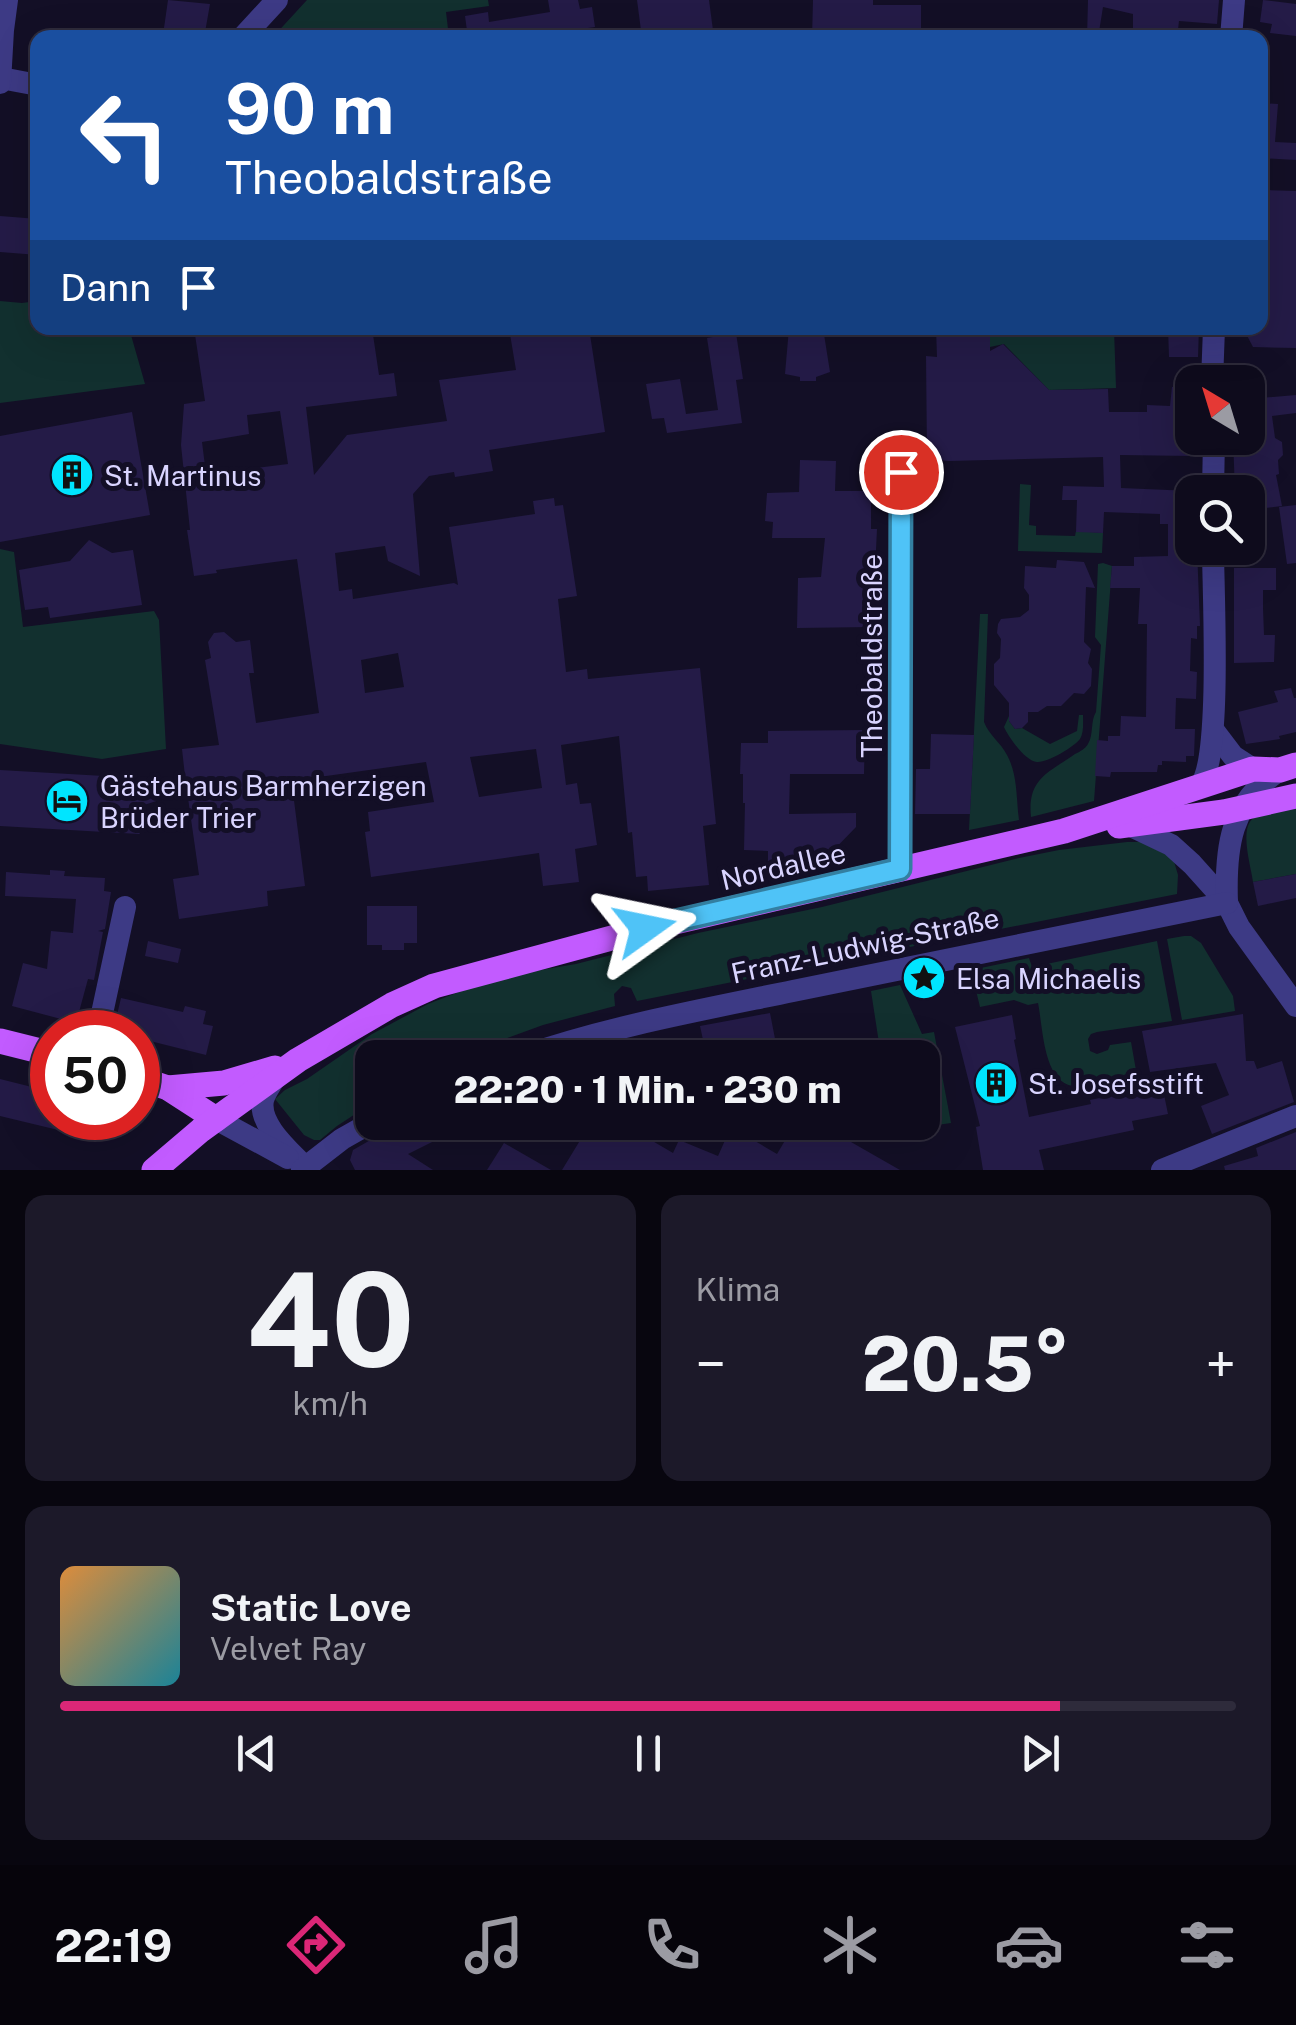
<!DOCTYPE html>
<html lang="de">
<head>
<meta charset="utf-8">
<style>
	:root { --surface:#0e0b1c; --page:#1c1929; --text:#f1f3f6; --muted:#9b9ba3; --line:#2e2b3b; --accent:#db2777 }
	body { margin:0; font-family:"Public Sans",sans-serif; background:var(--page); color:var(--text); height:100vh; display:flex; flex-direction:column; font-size:38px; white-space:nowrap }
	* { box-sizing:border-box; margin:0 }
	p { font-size:32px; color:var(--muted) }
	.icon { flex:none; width:55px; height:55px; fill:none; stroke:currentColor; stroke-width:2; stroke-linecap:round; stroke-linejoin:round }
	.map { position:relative; height:1170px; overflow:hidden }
	.panel { display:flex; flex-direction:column; gap:25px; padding:25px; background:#08060f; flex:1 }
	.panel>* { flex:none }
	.guide { position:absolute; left:30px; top:30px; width:1238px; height:305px; border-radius:20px; box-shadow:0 10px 40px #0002,0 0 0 2px var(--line); background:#1a4fa0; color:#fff; overflow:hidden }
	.needle { width:65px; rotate:322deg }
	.buttons { position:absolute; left:1175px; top:365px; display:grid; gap:20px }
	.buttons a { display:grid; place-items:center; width:90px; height:90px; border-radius:20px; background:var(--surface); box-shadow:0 10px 40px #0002,0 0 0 2px var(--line); font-size:50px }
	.speed { position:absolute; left:30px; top:1010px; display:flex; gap:20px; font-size:50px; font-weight:700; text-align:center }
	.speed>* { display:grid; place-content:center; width:130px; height:130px; border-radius:50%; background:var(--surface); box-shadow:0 10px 40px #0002,0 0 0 2px var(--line); line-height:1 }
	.speed .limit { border:15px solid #d22; background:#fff; color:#111 }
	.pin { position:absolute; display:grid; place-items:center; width:85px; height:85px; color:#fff; margin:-42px; border:5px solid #fff; border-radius:50%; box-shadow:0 2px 10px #0007 }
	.me { position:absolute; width:110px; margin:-55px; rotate:78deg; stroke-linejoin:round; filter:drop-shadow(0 0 8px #0008) }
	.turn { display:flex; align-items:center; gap:35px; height:210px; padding:0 30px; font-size:45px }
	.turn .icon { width:130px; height:130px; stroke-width:2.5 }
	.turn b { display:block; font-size:70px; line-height:85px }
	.then { display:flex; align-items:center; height:95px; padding:0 30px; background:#0003; gap:20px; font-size:38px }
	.big { font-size:75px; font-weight:800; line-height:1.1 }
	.panel .widget { flex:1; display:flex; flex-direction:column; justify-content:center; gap:15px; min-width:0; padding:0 35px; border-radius:20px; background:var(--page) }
	.panel .dial { align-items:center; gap:0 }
	.dial b { font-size:130px; line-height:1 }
	.song { display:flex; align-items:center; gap:30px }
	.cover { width:120px; height:120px; border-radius:15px; background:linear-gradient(135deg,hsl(30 70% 55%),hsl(190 70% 35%)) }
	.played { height:10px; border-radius:5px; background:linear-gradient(90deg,var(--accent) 85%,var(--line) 85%) }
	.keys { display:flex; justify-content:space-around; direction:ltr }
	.heat { display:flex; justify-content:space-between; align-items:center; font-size:55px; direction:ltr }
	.panel .tiles { flex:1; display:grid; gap:25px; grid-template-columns:1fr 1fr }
	.widget:last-child { grid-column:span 2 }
	.trip { position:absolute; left:355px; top:1040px; width:585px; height:100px; border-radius:20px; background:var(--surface); box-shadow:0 10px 40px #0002,0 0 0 2px var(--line); font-weight:800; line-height:100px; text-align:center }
	.dock { display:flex; height:160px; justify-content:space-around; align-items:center; background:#06040b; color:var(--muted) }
	.dock .icon { width:70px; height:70px }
	.dock .current { color:var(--accent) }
	.dock b { font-size:45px; color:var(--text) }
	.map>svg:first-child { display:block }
	.green { fill:#12302f }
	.building { fill:#241b47; fill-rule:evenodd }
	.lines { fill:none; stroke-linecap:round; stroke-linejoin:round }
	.minor { stroke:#3d3a85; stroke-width:22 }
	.major { stroke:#c25bff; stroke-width:25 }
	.route-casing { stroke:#337fa1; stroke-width:25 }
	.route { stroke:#4fc3f7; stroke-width:18 }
	.labels { text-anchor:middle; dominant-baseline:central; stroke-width:10; stroke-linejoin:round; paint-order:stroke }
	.poi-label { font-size:28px; fill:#d9d4ff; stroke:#130f26; text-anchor:start }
	.street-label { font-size:28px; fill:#d9d4ff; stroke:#130f26 }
</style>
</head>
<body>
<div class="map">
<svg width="1296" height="1170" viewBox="0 0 1296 1170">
	<rect width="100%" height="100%" fill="#130f26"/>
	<g class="green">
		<path d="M 307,0 L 488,0 L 489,6 L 446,12 L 449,37 L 273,37 Z"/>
		<path d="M 0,301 L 22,303 L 37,301 L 38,328 L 129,328 L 145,384 L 0,403 Z"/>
		<path d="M 990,328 L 1114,328 L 1116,388 L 1049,390 L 1004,344 L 990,347 Z"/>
		<path d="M 1020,484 L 1031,485 L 1029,525 L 1036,526 L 1036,535 L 1075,536 L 1076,531 L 1103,533 L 1102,553 L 1018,551 Z"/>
		<path d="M 0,549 L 14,552 L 23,627 L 154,611 L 159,620 L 166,749 L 102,759 L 0,744 Z"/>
		<path d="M 1103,563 L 1112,566 L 1094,801 L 1031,817 C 1027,779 1048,773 1075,754 C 1081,751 1085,749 1088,744 C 1094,734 1090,722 1096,712 L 1101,645 L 1095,637 L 1098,564 Z"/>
		<path d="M 980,614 L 988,614 L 984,722 C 989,735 1001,743 1007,755 C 1018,775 1016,799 1019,820 L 969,830 Z"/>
		<path d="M 1079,715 L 1083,715 C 1083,723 1084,732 1080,739 C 1074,747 1047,763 1037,762 C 1025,761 1008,736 1004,727 L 1009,716 L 1009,721 L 1015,729 L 1022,728 L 1050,744 L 1077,731 Z"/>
		<path d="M 1296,805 L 1296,874 L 1253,882 C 1251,866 1238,826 1255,817 C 1266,811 1283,809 1296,805 Z"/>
		<path d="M 1127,842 L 1141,842 L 1173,858 L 1178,875 L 1177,894 L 637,1001 L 631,988 L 622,986 L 614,994 L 615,1006 L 543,1025 L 455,1057 L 372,1058 L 372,1103 L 337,1126 L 320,1140 L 314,1140 L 304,1135 L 275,1099 L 285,1090 L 307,1079 L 372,1034 L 428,1004 L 477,985 L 517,974 L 576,964 L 698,933 L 822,907 L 1019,858 L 1059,850 Z"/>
		<path d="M 1184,936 L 1191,936 L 1201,943 L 1233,996 L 1235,1011 L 1182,1020 L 1167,939 Z"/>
		<path d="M 1157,941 L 1172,1021 L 1097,1032 L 1091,1034 L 1088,1039 L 1090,1051 L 1097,1054 L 1108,1050 L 1110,1045 L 1131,1042 L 1137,1076 C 1119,1079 1091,1088 1073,1086 C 1043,1082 1043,1027 1038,1003 L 1028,1005 L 1014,1000 L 980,1007 L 971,970 L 1029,958 L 1032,967 Z"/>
		<path d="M 900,985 L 922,1034 L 934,1032 L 951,1123 L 895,1131 L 894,1123 L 922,1122 L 922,1058 L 795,1057 L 879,1043 L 871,991 Z"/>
	</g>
	<g class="building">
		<path d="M 168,0 L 210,4 L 204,38 L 172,38 L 173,30 L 164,28 Z"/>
		<path d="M 548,0 L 578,0 L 580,9 L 592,7 L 595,27 L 561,32 L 561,38 L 468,38 L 465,16 L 488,12 L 489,22 L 550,12 Z"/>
		<path d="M 637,0 L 709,0 L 714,38 L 642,38 Z"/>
		<path d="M 813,0 L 873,0 L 873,5 L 921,5 L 921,38 L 836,36 L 836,38 L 812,38 Z"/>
		<path d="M 1088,0 L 1219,0 L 1217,24 L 1179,21 L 1177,38 L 1133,38 L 1133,14 L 1103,7 L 1098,38 L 1087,38 Z"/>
		<path d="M 1263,0 L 1296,4 L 1296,36 L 1270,33 L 1272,24 L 1260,22 Z"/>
		<path d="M 1260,103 L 1278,104 L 1275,142 L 1296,143 L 1296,160 L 1260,158 Z"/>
		<path d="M 1260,190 L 1296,191 L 1296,348 L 1253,347 L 1243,328 L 1260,328 Z"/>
		<path d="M 0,216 L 38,219 L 38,255 L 0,252 Z"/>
		<path d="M 194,328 L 372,328 L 379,375 L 394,373 L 397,396 L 306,407 L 314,475 L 347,435 L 447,421 L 439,380 L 516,370 L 509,328 L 589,328 L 605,432 L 489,450 L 493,471 L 455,477 L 454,472 L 429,476 L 413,494 L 420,576 L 388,561 L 385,546 L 335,553 L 339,591 L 352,589 L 353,599 L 454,583 L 458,585 L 449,527 L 535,514 L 533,501 L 554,498 L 555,506 L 563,505 L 577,596 L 558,599 L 566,672 L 587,669 L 588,679 L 700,668 L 716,824 L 703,826 L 709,885 L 648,891 L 647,876 L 636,877 L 632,832 L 628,833 L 619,736 L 561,745 L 566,785 L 577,783 L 580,804 L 591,803 L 597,845 L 575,849 L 579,882 L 543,886 L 539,853 L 371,877 L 365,832 L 370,831 L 368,812 L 434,802 L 426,762 L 312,778 L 313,782 L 292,785 L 305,886 L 267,891 L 268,906 L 179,919 L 173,879 L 199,875 L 187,791 L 135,808 L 147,822 L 146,828 L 139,834 L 0,826 L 0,770 L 104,776 L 103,793 L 141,795 L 140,793 L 185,776 L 182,749 L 219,745 L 205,660 L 211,658 L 208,642 L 214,633 L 224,632 L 236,642 L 250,640 L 254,673 L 249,673 L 256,723 L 319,713 L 297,559 L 216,570 L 217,573 L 194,576 L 187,530 L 190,530 L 181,445 L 184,404 L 205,401 ZM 280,411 L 288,464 L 206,474 L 202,442 L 249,434 L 247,415 ZM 398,653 L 404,687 L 365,693 L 361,660 ZM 536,749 L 542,788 L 479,797 L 470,757 Z"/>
		<path d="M 789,328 L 823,328 L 830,372 L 816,377 L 816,381 L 800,381 L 800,377 L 785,374 Z"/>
		<path d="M 936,328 L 990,328 L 990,351 L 1003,344 L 1049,390 L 1108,389 L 1109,412 L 1147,412 L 1147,405 L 1170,406 L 1172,387 L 1192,385 L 1192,456 L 1120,455 L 1121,488 L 1192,491 L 1192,548 L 1197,548 L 1200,626 L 1197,626 L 1197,639 L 1191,638 L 1190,671 L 1197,672 L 1196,699 L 1176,698 L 1175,729 L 1195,729 L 1194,756 L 1186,756 L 1186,762 L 1162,761 L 1162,765 L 1158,765 L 1157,772 L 1111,772 L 1110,777 L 1095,776 L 1097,740 L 1108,741 L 1108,736 L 1120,736 L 1121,716 L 1146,717 L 1147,624 L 1138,624 L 1140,588 L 1110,588 L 1112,566 L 1134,566 L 1134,557 L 1168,556 L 1168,524 L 1160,524 L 1160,514 L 1104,512 L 1103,533 L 1076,532 L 1077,500 L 1062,500 L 1063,486 L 1104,487 L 1103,457 L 949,461 L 935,460 L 927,454 L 926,356 L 937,357 Z"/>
		<path d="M 1168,328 L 1199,328 L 1198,357 L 1169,357 Z"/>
		<path d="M 736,333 L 743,379 L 736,380 L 742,423 L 667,433 L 664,418 L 652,419 L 646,384 L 680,379 L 686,414 L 718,410 L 707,338 Z"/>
		<path d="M 1296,395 L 1296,413 L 1272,416 L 1275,438 L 1282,442 L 1283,455 L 1278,460 L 1279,474 L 1276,475 L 1282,506 L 1248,510 L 1248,492 L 1235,492 L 1233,438 L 1248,438 L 1248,399 Z"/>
		<path d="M 132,412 L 150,515 L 0,542 L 0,436 Z"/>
		<path d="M 800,460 L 836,461 L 835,491 L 871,491 L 871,529 L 877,529 L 874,591 L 871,591 L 871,627 L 797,628 L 798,578 L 821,577 L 825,538 L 772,538 L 773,522 L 765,521 L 767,493 L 799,492 Z"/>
		<path d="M 1296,505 L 1296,563 L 1287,564 L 1279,507 Z"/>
		<path d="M 89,540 L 112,553 L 133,550 L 142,605 L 50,618 L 48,607 L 25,610 L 19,570 L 70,561 Z"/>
		<path d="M 1057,560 L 1084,562 L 1095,588 L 1086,587 L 1084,642 L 1091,649 L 1088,663 L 1092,669 L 1091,686 L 1084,694 L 1074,693 L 1061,706 L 1047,706 L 1038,712 L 1028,712 L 1028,722 L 1022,728 L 1015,729 L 1009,721 L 1009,703 L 994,685 L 994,664 L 1000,658 L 1001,639 L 997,633 L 998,624 L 1001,619 L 1020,617 L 1029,610 L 1029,595 L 1024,588 L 1025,566 L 1056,568 Z"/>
		<path d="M 1234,568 L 1276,568 L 1276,590 L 1263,590 L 1263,608 L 1264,635 L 1275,635 L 1274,662 L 1234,663 Z"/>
		<path d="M 1291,688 L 1294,698 L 1296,698 L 1296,732 L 1279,736 L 1280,739 L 1246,744 L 1238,712 L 1278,702 L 1274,691 Z"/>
		<path d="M 865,730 L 864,774 L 790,774 L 789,814 L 856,813 L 856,827 L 826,858 L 810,858 L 806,864 L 768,863 L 768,851 L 744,850 L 745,803 L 743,803 L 743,774 L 740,774 L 741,743 L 768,743 L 768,731 Z"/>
		<path d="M 931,734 L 974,735 L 970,814 L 915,814 L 916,769 L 930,769 Z"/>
		<path d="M 50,870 L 65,871 L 64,876 L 105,878 L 104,891 L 111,892 L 105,929 L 98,931 L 103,932 L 94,980 L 88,979 L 76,1023 L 12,1006 L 23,963 L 47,969 L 51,931 L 73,933 L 76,899 L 5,896 L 6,872 L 50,875 Z"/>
		<path d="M 1296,874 L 1296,898 L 1258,906 L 1253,882 Z"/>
		<path d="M 367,906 L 417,906 L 417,943 L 404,943 L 404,950 L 382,950 L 382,945 L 367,945 Z"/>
		<path d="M 148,941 L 181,949 L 178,963 L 145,956 Z"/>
		<path d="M 121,998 L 183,1012 L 185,1006 L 206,1011 L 203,1024 L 213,1026 L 206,1055 L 138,1038 L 138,1032 L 113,1032 Z"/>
		<path d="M 770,1013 L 777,1049 L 742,1056 L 742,1054 L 725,1058 L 707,1058 L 700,1026 Z"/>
		<path d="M 1243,1014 L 1246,1061 L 1254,1061 L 1257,1069 L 1282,1061 L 1294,1102 L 1212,1134 L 1201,1106 L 1229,1095 L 1216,1063 L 1150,1072 L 1142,1031 Z"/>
		<path d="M 1012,1015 L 1016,1039 L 1014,1040 L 1029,1117 L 1091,1104 L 1090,1100 L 1162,1085 L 1168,1114 L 1132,1121 L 1134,1130 L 1039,1150 L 1044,1170 L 983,1170 L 976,1127 L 980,1126 L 955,1027 Z"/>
		<path d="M 0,1079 L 52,1092 L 52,1118 L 116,1118 L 112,1134 L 85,1128 L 83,1136 L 0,1116 Z"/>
		<path d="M 402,1122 L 472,1122 L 408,1154 L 433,1170 L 355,1170 L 350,1160 L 353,1150 Z"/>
		<path d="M 796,1122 L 816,1122 L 900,1170 L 562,1170 L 587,1129 L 600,1137 L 608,1125 L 627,1136 L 632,1129 L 673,1153 L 679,1140 L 718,1156 L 731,1127 L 777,1154 Z"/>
		<path d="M 1296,1132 L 1296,1170 L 1225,1170 L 1224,1166 L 1258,1156 L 1256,1148 Z"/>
		<path d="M 504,1143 L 551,1170 L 487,1170 Z"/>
	</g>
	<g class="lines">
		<g class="minor">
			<path d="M 242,38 L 277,0"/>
			<path d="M 1231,38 L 1234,0"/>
			<path d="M 1,78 L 38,85"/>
			<path d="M 0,83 L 3,30 L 7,0"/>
			<path d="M 1212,382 L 1214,328"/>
			<path d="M 1213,492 L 1214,438"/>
			<path d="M 1214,731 L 1233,756 L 1253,769"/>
			<path d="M 1200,786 C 1222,759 1213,591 1213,548"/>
			<path d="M 1129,825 L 1171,845 L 1192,864 L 1227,903 L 1239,927 L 1296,1006"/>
			<path d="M 900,869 L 901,443"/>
			<path d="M 1227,903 C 1225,848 1230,802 1280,770"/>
			<path d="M 98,1032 L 125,907"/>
			<path d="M 518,1058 C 607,1027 701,1010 793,991 C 938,961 1082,933 1227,903"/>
			<path d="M 275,1078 C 271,1084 265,1093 263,1100 C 258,1125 290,1151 305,1167"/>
			<path d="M 216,1119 L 288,1158"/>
			<path d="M 302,1170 L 342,1139 L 372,1122"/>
			<path d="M 1162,1170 L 1296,1116"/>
		</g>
		<g class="major">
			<path d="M 1119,826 L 1224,812 L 1296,796"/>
			<path d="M 0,1041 L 52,1054"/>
			<path d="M 138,1078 L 168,1088 L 216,1119"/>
			<path d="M 168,1088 L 224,1083 L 275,1068"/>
			<path d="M 154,1170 L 201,1130 L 298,1060 L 392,1005 L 434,986 L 645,929 L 1064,831 L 1253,769 L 1280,770 L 1296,765"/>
		</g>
	</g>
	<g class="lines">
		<g class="route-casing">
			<path id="route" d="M 645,928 L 900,869 L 901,472"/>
		</g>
		<use href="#route" class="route"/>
	</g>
	<defs>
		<g id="building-disc" transform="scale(2.25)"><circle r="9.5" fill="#00e5ff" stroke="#130f26"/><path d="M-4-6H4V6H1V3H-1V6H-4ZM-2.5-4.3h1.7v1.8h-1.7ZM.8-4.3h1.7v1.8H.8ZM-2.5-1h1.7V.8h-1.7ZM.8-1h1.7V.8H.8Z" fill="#111"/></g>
		<g id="hotel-disc" transform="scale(2.25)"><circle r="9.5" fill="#00e5ff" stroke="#130f26"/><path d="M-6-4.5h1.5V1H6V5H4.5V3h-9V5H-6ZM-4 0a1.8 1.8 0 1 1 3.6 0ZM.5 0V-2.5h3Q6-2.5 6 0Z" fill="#111"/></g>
		<g id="sight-disc" transform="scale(2.25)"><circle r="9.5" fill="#00e5ff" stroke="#130f26"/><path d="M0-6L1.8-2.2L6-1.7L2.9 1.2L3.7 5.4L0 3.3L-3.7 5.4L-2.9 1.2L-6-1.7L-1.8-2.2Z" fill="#111"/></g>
	</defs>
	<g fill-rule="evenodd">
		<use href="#building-disc" x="72" y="475"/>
		<use href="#hotel-disc" x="67" y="801"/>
		<use href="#sight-disc" x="924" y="978"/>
		<use href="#building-disc" x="996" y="1083"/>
	</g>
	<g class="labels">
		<g class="poi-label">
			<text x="104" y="475">St. Martinus</text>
			<text x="100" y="785">Gästehaus Barmherzigen<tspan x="100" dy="32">Brüder Trier</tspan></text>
			<text x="956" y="978">Elsa Michaelis</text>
			<text x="1028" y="1083">St. Josefsstift</text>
		</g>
		<g class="street-label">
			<text transform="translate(871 656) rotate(-90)">Theobaldstraße</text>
			<text transform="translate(783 866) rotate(-13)">Nordallee</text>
			<text transform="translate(865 945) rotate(-12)">Franz-Ludwig-Straße</text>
		</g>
	</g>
</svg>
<div class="buttons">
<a><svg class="needle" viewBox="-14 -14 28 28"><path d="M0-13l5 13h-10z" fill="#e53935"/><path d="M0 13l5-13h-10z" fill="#9b9ba3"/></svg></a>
<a><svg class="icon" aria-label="search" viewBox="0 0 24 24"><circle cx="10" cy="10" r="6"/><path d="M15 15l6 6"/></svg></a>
</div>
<div class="speed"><div class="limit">50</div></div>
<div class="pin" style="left:901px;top:472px;background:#d93025"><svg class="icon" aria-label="arrive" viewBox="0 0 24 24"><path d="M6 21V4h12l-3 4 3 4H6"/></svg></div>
<svg class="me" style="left:645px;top:928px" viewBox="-20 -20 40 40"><path d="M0-17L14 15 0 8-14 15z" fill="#4fc3f7" stroke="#fff" stroke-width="4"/></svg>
<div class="trip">22:20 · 1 Min. · 230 m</div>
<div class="guide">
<div class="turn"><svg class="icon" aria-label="left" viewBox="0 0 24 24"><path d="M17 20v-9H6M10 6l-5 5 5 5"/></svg><div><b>90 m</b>Theobaldstraße</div></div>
<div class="then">Dann<svg class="icon" aria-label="arrive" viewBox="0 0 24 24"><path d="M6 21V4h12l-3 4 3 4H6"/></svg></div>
</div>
</div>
<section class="panel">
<div class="tiles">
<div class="widget dial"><b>40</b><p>km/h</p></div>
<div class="widget"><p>Klima</p>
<div class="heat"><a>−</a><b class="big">20.5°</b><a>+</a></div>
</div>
<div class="widget">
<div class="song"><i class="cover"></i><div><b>Static Love</b><p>Velvet Ray</p></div></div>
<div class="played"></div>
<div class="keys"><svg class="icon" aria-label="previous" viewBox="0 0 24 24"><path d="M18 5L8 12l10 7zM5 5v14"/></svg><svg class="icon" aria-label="pause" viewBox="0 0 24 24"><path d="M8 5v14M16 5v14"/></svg><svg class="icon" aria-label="next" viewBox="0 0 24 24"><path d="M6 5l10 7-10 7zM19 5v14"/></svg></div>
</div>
</div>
</section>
<nav class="dock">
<b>22:19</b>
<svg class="icon current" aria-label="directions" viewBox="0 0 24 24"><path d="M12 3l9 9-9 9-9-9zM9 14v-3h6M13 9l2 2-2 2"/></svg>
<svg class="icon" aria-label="music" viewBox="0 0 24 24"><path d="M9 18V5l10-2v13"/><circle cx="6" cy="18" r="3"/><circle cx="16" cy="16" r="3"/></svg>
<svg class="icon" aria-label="phone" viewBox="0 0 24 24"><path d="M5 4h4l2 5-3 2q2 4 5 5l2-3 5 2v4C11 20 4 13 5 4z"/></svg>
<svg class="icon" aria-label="climate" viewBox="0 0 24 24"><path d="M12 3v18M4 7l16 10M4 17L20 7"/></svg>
<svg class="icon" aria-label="car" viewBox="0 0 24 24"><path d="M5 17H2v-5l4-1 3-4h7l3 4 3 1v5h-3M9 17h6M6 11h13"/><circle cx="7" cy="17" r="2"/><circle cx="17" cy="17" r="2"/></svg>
<svg class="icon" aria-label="filters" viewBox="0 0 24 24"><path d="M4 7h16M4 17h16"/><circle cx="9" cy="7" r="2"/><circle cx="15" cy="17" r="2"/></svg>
</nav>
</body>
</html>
